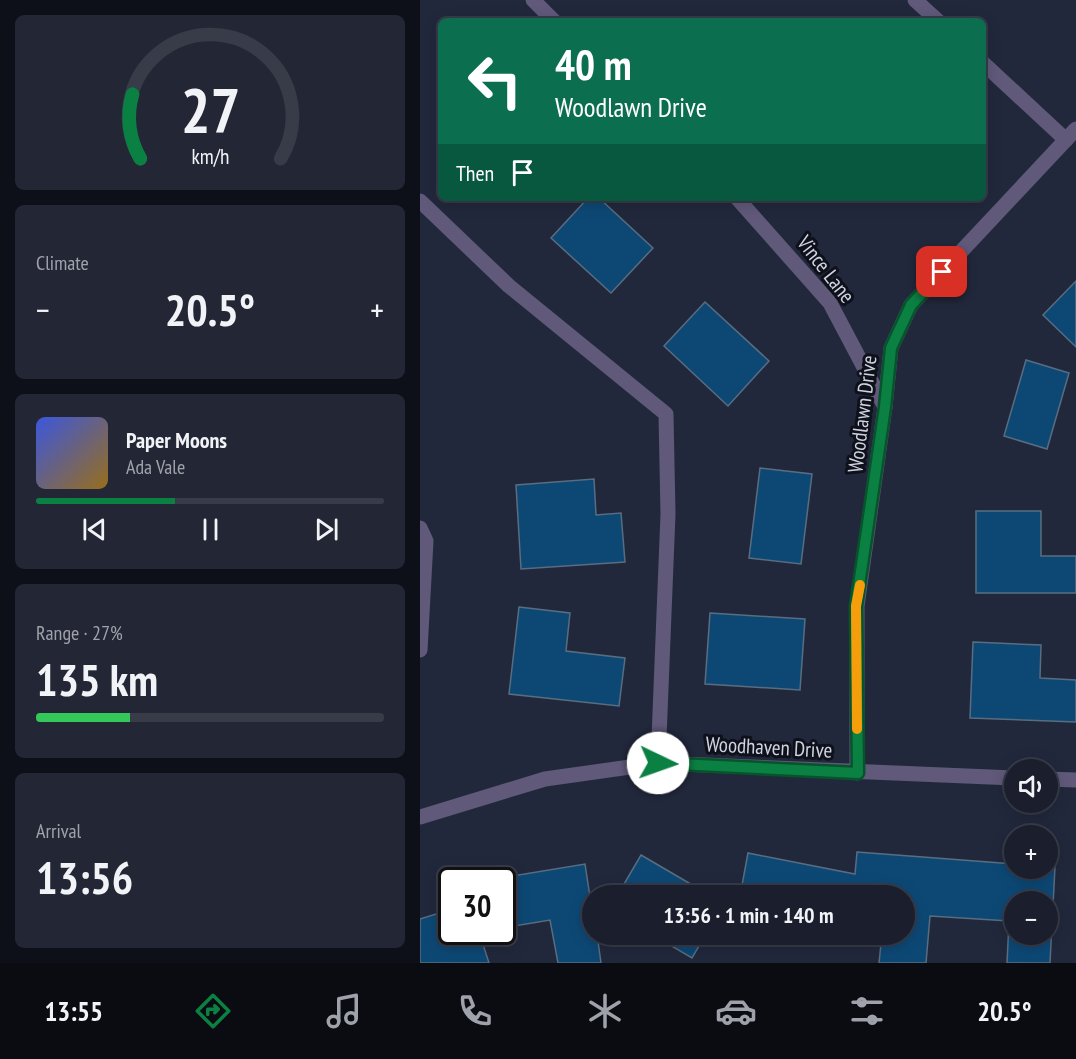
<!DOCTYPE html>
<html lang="en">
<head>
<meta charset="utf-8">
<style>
	:root { --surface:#1a1e2d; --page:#232735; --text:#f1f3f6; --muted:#9fa2aa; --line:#383c49; --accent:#0b8043 }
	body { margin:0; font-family:"PT Sans Narrow",sans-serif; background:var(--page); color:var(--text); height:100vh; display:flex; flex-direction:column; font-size:22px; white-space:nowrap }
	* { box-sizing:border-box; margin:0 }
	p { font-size:20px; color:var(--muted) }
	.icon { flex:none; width:33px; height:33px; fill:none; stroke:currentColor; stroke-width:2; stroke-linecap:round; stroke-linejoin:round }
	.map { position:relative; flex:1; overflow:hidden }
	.drawer { display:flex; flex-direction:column; gap:15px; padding:15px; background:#0e1019; width:420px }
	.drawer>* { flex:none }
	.banner { position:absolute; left:18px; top:18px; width:548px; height:183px; border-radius:9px; box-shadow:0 3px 15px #0003,0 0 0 2px var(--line); background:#0b6e4f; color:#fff; overflow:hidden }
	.controls { position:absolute; left:584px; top:759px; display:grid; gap:12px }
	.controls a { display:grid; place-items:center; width:54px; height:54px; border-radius:50%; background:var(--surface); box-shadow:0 3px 15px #0003,0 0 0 2px var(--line); font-size:30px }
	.speed { position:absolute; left:18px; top:867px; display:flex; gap:12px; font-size:30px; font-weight:700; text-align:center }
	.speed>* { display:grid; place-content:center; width:78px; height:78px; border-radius:50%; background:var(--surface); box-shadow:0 3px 15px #0003,0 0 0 2px var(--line); line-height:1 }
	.speed .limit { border:3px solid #111; border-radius:9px; background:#fff; color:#111 }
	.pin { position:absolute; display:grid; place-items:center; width:51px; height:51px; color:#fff; margin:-26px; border-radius:12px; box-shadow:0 3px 9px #0006 }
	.me { position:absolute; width:66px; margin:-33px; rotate:93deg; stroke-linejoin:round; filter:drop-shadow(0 0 4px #0008) }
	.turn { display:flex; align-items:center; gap:21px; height:126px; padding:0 18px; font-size:27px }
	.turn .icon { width:78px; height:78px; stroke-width:2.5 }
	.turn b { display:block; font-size:42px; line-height:51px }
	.then { display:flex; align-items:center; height:57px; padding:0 18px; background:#0003; gap:12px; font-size:22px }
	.big { font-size:45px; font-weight:800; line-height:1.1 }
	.drawer .widget { flex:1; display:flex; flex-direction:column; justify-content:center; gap:9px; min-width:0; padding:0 21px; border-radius:9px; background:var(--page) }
	.drawer .dial { align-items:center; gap:0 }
	.dial svg { height:156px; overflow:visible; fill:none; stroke:var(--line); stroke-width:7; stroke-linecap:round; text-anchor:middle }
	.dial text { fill:var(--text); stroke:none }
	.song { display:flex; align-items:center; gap:18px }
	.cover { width:72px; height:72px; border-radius:9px; background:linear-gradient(135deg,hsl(230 70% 55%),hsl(40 70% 35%)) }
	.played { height:6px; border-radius:3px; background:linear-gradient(90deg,var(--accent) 40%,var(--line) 40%) }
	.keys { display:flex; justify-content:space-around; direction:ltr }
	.heat { display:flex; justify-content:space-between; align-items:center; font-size:33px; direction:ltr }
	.charge { height:9px; border-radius:4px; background:linear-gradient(90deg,#34c759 27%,var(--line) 0) }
	.trip { position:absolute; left:162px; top:885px; width:333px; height:60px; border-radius:30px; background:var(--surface); box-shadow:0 3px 15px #0003,0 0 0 2px var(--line); font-weight:800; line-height:60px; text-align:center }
	.dock { display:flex; height:96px; justify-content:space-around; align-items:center; background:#0a0c12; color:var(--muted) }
	.dock .icon { width:42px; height:42px }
	.dock .active { color:var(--accent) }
	.dock b { font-size:27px; color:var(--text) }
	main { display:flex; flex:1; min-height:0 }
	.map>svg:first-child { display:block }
	.building { fill:#0d4875; stroke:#586d80; stroke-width:1.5; fill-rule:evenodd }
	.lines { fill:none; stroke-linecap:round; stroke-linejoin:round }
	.service { stroke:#60597a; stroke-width:15 }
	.minor { stroke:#60597a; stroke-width:15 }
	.route-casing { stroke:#07532c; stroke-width:15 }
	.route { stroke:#0b8043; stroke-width:10 }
	.slow { stroke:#f59e0b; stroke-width:10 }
	.labels { text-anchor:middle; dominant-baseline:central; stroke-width:6; stroke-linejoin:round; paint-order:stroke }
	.street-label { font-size:21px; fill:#cfd3e1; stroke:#0e111a }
</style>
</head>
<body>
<main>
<section class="drawer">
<div class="widget dial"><svg viewBox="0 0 100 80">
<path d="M14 69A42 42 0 1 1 86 69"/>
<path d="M14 69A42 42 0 0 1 10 36" stroke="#0b8043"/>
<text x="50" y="56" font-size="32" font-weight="700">27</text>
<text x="50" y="72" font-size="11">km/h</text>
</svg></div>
<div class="widget"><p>Climate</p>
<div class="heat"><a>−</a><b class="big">20.5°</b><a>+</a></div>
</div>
<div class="widget">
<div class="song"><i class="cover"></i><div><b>Paper Moons</b><p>Ada Vale</p></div></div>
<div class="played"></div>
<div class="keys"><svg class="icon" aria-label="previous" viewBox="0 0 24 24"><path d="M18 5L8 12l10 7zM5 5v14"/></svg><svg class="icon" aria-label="pause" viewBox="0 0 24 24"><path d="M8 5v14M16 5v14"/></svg><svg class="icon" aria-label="next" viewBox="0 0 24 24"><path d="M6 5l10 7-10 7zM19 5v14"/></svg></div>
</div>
<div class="widget"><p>Range · 27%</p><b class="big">135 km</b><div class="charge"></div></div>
<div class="widget"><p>Arrival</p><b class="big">13:56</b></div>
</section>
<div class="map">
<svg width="656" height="963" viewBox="0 0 656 963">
	<rect width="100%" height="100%" fill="#22283c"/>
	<g class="building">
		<path d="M 168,198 L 179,198 L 233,248 L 191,293 L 131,238 Z"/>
		<path d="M 656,281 L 656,347 L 623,315 Z"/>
		<path d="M 285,302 L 349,361 L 308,406 L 244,346 Z"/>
		<path d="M 606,360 L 649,373 L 627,449 L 584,436 Z"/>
		<path d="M 340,468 L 392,474 L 381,564 L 329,558 Z"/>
		<path d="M 174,479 L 176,515 L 201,513 L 205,562 L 101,569 L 96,485 Z"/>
		<path d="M 556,511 L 621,511 L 621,556 L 656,556 L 656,593 L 556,593 Z"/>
		<path d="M 99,607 L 150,613 L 146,651 L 205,658 L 199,706 L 89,694 Z"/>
		<path d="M 290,613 L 385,619 L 380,690 L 285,684 Z"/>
		<path d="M 553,642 L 621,645 L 620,678 L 656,680 L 656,722 L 550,718 Z"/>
		<path d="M 437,852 L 594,864 L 594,868 L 635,867 L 630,963 L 587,963 L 589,921 L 510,916 L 506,963 L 459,963 L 462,934 L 484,934 L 484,896 L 320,896 L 328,853 L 435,874 ZM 594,902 L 627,902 L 627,934 L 594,934 Z"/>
		<path d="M 221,855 L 274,886 L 290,896 L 197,896 Z"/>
		<path d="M 165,864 L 172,910 L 172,934 L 177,934 L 181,963 L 138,963 L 130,920 L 88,927 L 80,878 Z"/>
		<path d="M 32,909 L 32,932 L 59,932 L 69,963 L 0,963 L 0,919 Z"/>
		<path d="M 247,934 L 286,934 L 272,958 L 243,941 Z"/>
		<path d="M 367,934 L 398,934 L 397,940 Z"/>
	</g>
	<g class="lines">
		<g class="service">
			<path d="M 495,0 L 518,21"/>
			<path d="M 562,62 L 646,140"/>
			<path d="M 0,201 L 89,286 L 246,414 L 248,514 L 238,763"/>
		</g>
		<g class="minor">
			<path d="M 113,0 L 134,21"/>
			<path d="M 317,198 L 410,303 L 465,407"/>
			<path d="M 0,528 L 6,541 L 0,650"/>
			<path d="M 437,773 L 437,606 L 465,407 L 471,348 L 491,305 L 656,129"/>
			<path d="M 627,779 L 656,780"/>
			<path d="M 0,817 L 125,779 L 238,763 L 594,778"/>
		</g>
	</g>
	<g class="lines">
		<g class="route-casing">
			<path id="route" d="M 238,763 L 438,773 L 436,606 L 465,407 L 471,348 L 491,305 L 522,272"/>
		</g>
		<use href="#route" class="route"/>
		<path class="slow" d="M 437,729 L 436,606 L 440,585"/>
	</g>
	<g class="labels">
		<g class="street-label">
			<text transform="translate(406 269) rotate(52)">Vince Lane</text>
			<text transform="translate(442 414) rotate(-83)">Woodlawn Drive</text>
			<text transform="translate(349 747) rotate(3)">Woodhaven Drive</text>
		</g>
	</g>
</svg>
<div class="controls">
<a><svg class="icon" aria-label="sound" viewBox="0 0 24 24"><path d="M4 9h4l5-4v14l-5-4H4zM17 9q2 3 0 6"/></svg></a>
<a>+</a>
<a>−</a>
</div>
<div class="speed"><div class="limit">30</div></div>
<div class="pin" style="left:522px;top:272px;background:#d93025"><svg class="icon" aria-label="arrive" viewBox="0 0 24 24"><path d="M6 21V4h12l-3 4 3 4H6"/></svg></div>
<svg class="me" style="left:238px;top:763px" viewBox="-20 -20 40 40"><circle r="19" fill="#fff"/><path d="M0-13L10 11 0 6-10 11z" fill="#0b8043"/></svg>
<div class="trip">13:56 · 1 min · 140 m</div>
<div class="banner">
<div class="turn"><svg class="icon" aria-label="left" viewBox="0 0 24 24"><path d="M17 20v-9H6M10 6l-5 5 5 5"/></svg><div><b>40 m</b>Woodlawn Drive</div></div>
<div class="then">Then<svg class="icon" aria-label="arrive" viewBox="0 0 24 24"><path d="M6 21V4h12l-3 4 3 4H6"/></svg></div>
</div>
</div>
</main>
<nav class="dock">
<b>13:55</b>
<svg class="icon active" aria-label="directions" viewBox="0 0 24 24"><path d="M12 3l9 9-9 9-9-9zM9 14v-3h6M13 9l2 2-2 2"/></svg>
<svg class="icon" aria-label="music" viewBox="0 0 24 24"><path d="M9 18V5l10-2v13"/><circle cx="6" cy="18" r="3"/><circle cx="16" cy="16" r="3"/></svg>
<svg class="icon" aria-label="phone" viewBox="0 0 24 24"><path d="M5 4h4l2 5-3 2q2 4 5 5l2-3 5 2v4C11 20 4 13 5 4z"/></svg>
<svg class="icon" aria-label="climate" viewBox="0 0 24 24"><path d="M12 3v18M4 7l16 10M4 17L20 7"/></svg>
<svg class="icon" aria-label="car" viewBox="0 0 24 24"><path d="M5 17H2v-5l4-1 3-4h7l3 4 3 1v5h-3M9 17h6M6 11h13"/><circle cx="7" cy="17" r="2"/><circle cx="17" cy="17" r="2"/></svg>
<svg class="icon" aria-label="filters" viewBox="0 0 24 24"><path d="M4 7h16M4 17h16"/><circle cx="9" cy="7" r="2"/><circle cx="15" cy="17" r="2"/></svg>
<b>20.5°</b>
</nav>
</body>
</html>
